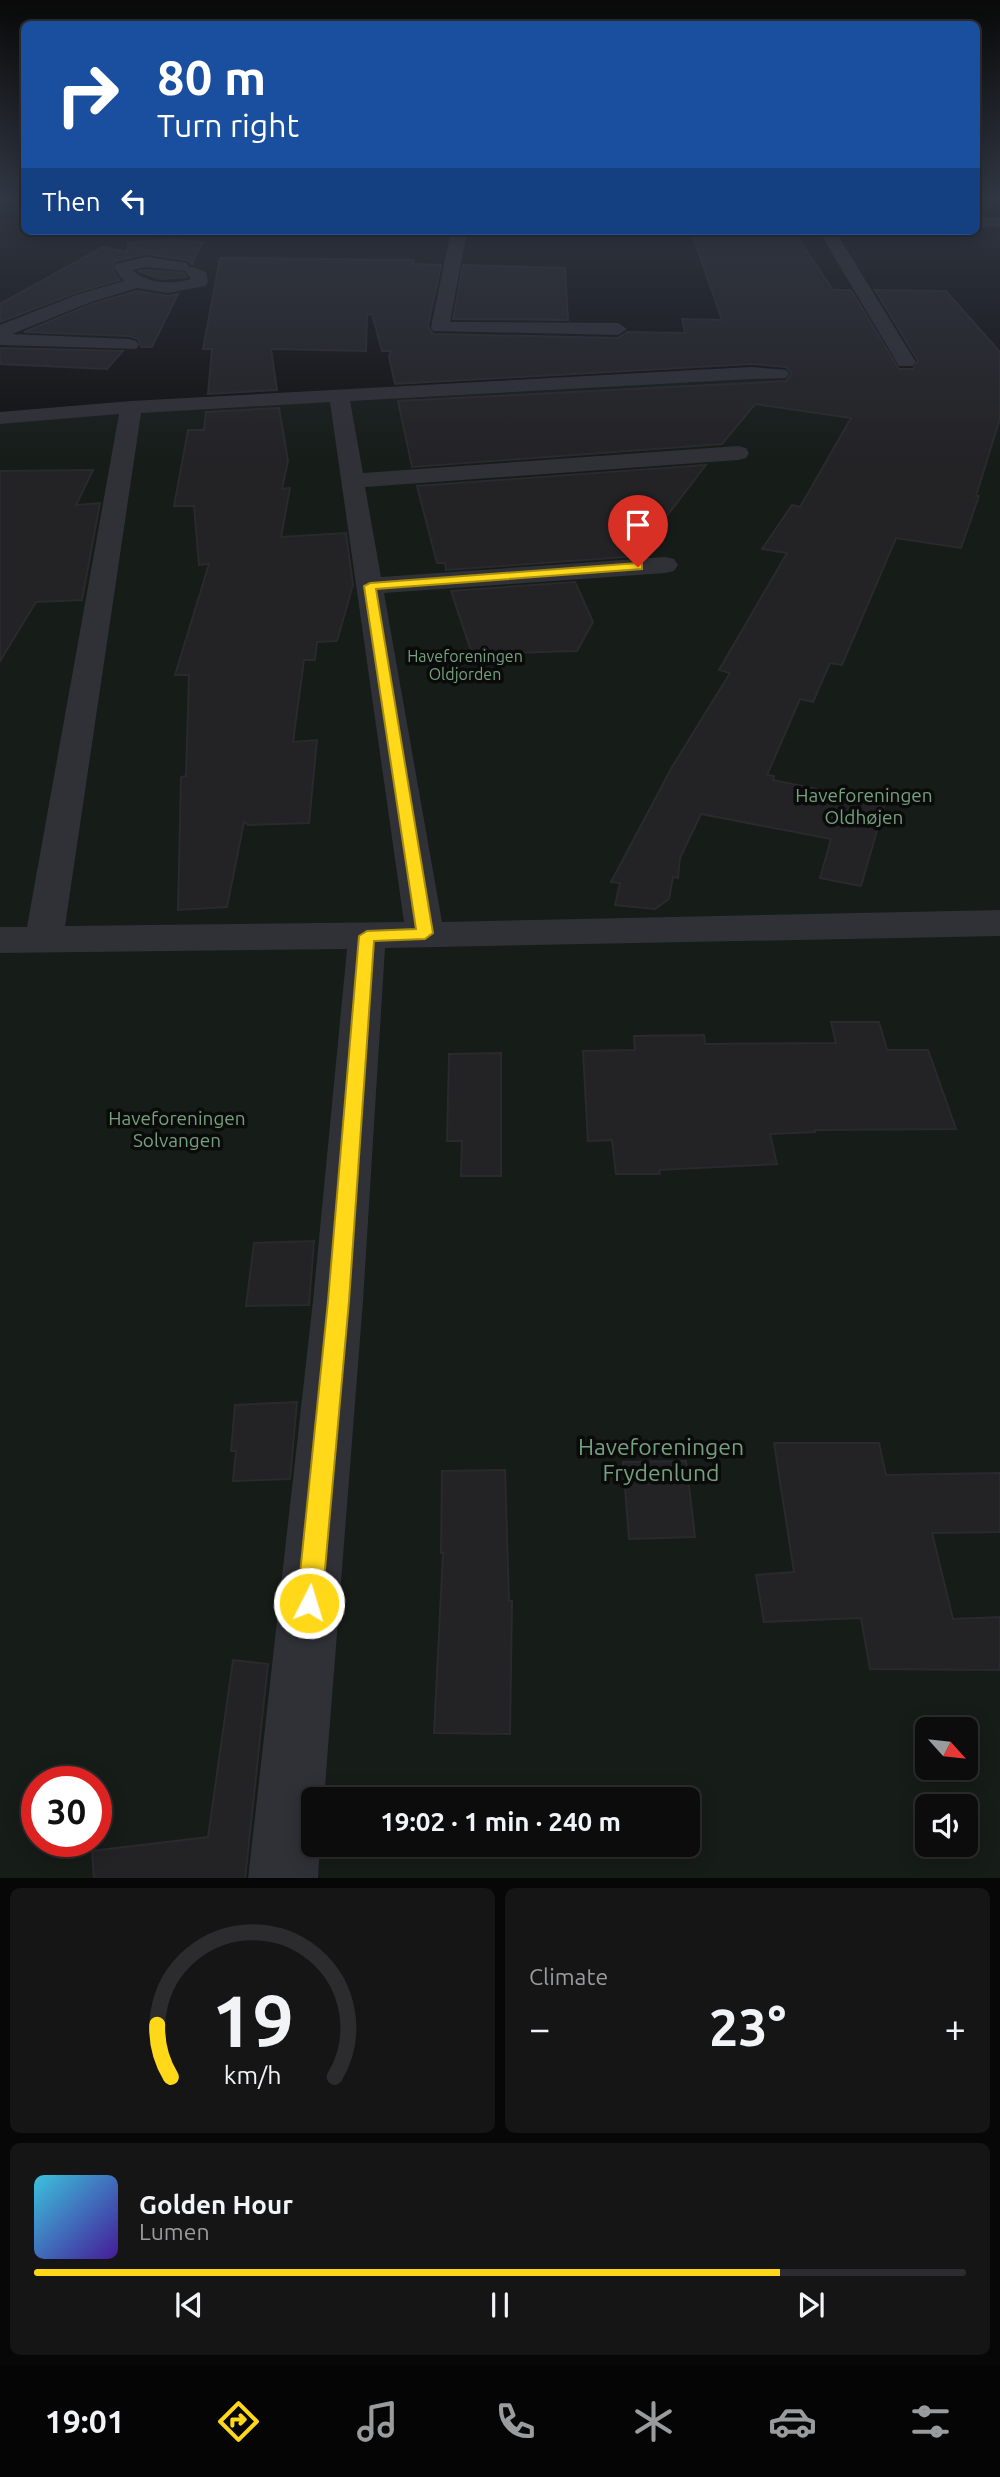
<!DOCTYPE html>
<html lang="en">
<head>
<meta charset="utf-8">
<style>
	:root { --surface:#0c0c0d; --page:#151516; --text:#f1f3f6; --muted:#9a9b9d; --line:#2c2c2e; --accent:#ffd81a }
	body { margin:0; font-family:Ubuntu,sans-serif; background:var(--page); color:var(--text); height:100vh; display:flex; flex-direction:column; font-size:26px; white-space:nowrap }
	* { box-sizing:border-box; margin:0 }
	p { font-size:23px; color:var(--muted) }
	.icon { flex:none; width:38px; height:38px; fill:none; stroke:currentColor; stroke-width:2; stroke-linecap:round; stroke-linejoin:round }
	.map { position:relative; height:1878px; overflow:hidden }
	.panel { display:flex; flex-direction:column; gap:10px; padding:10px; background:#070707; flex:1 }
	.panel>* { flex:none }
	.hud { position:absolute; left:21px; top:21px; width:959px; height:214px; border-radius:10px; box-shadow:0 4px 18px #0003,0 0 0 2px var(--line); background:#1a4fa0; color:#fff; overflow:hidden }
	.needle { width:46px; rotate:117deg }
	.buttons { position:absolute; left:915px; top:1717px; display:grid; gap:14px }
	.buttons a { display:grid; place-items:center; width:63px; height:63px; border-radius:10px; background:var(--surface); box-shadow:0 4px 18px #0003,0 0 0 2px var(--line); font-size:35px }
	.speed { position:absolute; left:21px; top:1766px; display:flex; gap:14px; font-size:35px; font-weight:700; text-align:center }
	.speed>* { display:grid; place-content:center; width:91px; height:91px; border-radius:50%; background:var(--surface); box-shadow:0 4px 18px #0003,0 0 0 2px var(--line); line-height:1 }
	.speed .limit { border:10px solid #d22; background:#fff; color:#111 }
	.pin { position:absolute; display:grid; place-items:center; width:60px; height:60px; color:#fff; margin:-72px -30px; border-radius:50% 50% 50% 0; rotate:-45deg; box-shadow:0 0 7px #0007 }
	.pin .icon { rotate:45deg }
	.me { position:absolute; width:77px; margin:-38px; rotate:5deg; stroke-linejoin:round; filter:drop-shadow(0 0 5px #0008) }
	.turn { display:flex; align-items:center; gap:24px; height:147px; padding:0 21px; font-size:32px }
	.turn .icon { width:91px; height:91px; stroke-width:2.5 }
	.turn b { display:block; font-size:49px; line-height:60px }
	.then { display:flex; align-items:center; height:66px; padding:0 21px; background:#0003; gap:14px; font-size:26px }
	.big { font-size:52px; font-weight:600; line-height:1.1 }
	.panel .widget { flex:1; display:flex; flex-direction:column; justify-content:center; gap:10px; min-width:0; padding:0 24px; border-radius:10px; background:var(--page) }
	.panel .dial { align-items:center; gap:0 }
	.dial svg { height:182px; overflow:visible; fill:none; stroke:var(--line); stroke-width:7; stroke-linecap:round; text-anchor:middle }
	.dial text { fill:var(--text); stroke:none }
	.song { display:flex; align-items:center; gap:21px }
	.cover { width:84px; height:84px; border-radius:10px; background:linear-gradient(135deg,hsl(190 70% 55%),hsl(260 70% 35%)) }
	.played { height:7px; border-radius:4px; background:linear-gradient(90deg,var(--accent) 80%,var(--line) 80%) }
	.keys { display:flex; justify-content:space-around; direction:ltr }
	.heat { display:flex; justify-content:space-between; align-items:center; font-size:38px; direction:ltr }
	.panel .tiles { flex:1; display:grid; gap:10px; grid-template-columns:1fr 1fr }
	.widget:last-child { grid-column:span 2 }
	.trip { position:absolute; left:301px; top:1787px; width:399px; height:70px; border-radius:10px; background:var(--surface); box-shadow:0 4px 18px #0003,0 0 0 2px var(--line); font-weight:600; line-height:70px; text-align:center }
	.tabs { display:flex; height:112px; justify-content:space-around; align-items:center; background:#050505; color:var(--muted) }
	.tabs .icon { width:49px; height:49px }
	.tabs .on { color:var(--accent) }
	.tabs b { font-size:32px; color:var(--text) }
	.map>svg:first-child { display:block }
	.green { fill:#161c18; fill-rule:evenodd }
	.building { fill:#232225; stroke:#2a292d; stroke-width:2 }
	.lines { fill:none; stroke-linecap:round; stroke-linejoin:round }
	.street { fill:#303037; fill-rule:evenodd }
	.route { fill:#ffd81a; stroke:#a68c11; stroke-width:2 }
	.labels { text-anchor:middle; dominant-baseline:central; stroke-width:7; stroke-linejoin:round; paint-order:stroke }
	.far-park-label { font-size:16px; fill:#74a17e; stroke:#0b0b0c }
	.park-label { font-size:19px; fill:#74a17e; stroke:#0b0b0c }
	.near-park-label { font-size:23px; fill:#74a17e; stroke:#0b0b0c }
</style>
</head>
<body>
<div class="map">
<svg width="1000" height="1879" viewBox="0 0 1000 1879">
	<rect width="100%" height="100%" fill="#101011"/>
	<path class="green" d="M 1000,368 L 1000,1878 L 0,1878 L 0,415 L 705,369 ZM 928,1729 L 966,1729 L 966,1768 L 928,1768 ZM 37,1782 L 96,1782 L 96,1841 L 37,1841 ZM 313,1799 L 688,1799 L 688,1844 L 313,1844 ZM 928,1806 L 966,1806 L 966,1844 L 928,1844 Z"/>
	<g class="building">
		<path d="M 691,231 L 793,231 L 833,290 L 851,290 L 899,369 L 913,369 L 918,361 L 875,290 L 946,291 L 1000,352 L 1000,418 L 976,496 L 979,496 L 961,548 L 896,538 L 842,665 L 830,663 L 813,702 L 800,699 L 767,775 L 774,776 L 773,780 L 885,803 L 861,886 L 820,878 L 831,839 L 701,814 L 680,858 L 678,878 L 673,877 L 669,899 L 655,909 L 615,905 L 620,883 L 611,882 L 672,767 L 730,673 L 719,670 L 787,553 L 762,549 L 792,505 L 800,507 L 851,418 L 755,404 L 722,444 L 412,467 L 398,401 L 786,381 L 792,374 L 786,367 L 751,364 L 395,384 L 389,357 L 391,351 L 382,351 L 372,314 L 367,315 L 366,351 L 271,349 L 277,390 L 208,394 L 212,349 L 203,349 L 220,258 L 414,260 L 412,264 L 441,265 L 428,326 L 433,334 L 618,338 L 627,332 L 685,333 L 682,319 L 722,320 Z"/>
		<path d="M 173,240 L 203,242 L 192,264 L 187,260 L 146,254 L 115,261 L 112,270 L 120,280 L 78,292 L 0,322 L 0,304 L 103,247 L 127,252 L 128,242 Z"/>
		<path d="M 463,265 L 565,268 L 568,320 L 453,319 Z"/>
		<path d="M 146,270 L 184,273 L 186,277 L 160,279 L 138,271 Z"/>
		<path d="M 137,291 L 168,296 L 178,294 L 152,347 L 141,347 L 138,339 L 129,336 L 24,332 L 92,304 Z"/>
		<path d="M 0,348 L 123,351 L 107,369 L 0,364 Z"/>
		<path d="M 279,408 L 288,461 L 282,489 L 290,488 L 281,537 L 346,533 L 353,585 L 337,641 L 317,642 L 315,660 L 304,660 L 293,742 L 317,740 L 309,823 L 248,825 L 244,822 L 227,907 L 178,910 L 181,777 L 186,776 L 189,675 L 175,675 L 209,564 L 199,565 L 194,506 L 174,506 L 188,430 L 204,430 L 206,412 Z"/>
		<path d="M 706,465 L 666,517 L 613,520 L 634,556 L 626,557 L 446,570 L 445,563 L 437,563 L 417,486 Z"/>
		<path d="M 93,470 L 76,505 L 100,503 L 82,600 L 36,602 L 0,661 L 0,471 Z"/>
		<path d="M 575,582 L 593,622 L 577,651 L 472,654 L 451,591 Z"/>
		<path d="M 831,1022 L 879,1022 L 887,1050 L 928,1050 L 956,1129 L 815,1130 L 815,1132 L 770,1134 L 777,1164 L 659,1170 L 660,1174 L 616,1174 L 612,1140 L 588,1141 L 583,1051 L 635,1050 L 634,1036 L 704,1035 L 705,1044 L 836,1043 Z"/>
		<path d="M 501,1053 L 501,1176 L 461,1176 L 462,1141 L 447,1141 L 449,1054 Z"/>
		<path d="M 314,1241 L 309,1305 L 246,1306 L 254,1243 Z"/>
		<path d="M 297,1402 L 290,1479 L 233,1481 L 236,1451 L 231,1451 L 235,1405 Z"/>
		<path d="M 774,1443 L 879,1443 L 886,1475 L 1000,1473 L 1000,1532 L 932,1533 L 953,1619 L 1000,1617 L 1000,1670 L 870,1669 L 861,1618 L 764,1622 L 756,1575 L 794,1572 Z"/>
		<path d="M 686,1461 L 695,1537 L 629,1539 L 623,1462 Z"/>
		<path d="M 505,1470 L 509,1601 L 512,1601 L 510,1734 L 434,1733 L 443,1553 L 441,1553 L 442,1471 Z"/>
		<path d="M 233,1660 L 268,1664 L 245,1879 L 94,1879 L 92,1851 L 208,1837 Z"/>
	</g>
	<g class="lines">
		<g class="street">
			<path d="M 15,199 L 24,199 L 24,203 L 17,202 Z"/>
			<rect x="976" y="217" width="24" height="10"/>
			<path d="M 451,231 L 467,231 L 450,322 L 618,323 L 627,329 L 618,335 L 433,331 L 431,327 Z"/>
			<path d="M 819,231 L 835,231 L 916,362 L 913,366 L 899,366 Z"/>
			<path d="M 146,257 L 187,263 L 189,268 L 193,267 L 206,272 L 208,282 L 205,286 L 168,293 L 137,288 L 91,302 L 12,334 L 129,339 L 136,341 L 139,345 L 136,349 L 0,345 L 0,325 L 79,294 L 124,281 L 114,268 L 116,264 ZM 146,267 L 185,271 L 191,279 C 171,285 148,284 132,270 Z"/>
			<path d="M 751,367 L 786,370 L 789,374 L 786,378 L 751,379 L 350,401 L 363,473 L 738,446 L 746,448 L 749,453 L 746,458 L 738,460 L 365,487 L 381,577 L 665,557 L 674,559 L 678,565 L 674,571 L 665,573 L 384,593 L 442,922 L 1000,910 L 1000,936 L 385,948 L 363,1301 L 324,1799 L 313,1799 L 313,1844 L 320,1844 L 318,1879 L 248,1879 L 313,1301 L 347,949 L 0,953 L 0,927 L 27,927 L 119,414 L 0,424 L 0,412 L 131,401 ZM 330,402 L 404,922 L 65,926 L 141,413 Z"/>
		</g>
	</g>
	<linearGradient id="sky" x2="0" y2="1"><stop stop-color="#090909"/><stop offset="0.43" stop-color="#313743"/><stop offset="1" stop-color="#313743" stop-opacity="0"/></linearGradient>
	<rect width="1000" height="462" fill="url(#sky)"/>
	<path class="route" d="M 638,563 L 642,564 L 642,569 L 376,589 L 433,933 L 425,939 L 374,941 L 349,1301 L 322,1603 L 318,1612 L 309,1616 L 301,1612 L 297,1603 L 328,1301 L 359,936 L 367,931 L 416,929 L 364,586 L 370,583 Z"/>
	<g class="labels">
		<g class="far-park-label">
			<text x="465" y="656">Haveforeningen<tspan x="465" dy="18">Oldjorden</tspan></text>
		</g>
		<g class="park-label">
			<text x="864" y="795">Haveforeningen<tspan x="864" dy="22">Oldhøjen</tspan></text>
			<text x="177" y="1118">Haveforeningen<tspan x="177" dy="22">Solvangen</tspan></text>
		</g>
		<g class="near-park-label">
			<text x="661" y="1446">Haveforeningen<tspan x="661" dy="26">Frydenlund</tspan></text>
		</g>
	</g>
</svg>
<div class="buttons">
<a><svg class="needle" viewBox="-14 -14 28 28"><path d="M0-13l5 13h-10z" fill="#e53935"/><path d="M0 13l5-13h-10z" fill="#9a9b9d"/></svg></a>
<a><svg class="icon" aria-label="sound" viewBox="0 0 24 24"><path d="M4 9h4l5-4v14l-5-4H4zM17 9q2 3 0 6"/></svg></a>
</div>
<div class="speed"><div class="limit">30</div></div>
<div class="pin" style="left:638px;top:567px;background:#d93025"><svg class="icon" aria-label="arrive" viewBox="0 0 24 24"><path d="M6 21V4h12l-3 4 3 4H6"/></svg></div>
<svg class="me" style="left:309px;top:1603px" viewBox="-20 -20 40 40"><circle r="17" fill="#ffd81a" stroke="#fff" stroke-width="3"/><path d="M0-11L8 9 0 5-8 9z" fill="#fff"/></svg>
<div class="trip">19:02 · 1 min · 240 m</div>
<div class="hud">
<div class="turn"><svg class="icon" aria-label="right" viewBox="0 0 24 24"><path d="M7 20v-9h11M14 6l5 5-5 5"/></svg><div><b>80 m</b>Turn right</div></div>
<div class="then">Then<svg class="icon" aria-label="left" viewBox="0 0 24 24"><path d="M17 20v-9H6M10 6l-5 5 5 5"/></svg></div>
</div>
</div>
<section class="panel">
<div class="tiles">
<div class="widget dial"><svg viewBox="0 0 100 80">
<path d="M14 69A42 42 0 1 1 86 69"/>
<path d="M14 69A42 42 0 0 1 8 46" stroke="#ffd81a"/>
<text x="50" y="56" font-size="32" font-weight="700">19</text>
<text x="50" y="72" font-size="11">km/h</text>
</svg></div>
<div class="widget"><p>Climate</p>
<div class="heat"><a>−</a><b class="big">23°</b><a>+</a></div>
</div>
<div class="widget">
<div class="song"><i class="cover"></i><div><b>Golden Hour</b><p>Lumen</p></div></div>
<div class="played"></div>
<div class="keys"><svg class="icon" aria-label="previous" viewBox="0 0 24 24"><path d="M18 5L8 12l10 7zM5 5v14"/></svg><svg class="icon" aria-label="pause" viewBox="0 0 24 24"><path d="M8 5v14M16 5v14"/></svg><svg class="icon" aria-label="next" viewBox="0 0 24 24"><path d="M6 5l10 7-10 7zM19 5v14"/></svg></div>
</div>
</div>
</section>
<nav class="tabs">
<b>19:01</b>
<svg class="icon on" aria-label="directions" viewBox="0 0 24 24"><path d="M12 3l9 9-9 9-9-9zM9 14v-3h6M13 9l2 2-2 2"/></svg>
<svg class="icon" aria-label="music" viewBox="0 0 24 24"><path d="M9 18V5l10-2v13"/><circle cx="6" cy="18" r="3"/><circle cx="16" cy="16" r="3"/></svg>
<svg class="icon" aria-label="phone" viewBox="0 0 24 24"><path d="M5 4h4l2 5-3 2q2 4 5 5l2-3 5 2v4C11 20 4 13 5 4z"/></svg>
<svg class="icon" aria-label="climate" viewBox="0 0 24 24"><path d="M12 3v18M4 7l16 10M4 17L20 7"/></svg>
<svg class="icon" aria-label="car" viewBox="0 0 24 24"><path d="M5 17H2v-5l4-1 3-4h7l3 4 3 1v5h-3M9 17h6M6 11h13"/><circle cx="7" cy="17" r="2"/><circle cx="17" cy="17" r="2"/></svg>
<svg class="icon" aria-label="filters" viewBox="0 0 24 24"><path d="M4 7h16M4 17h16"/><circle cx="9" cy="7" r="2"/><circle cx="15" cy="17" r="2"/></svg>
</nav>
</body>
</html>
